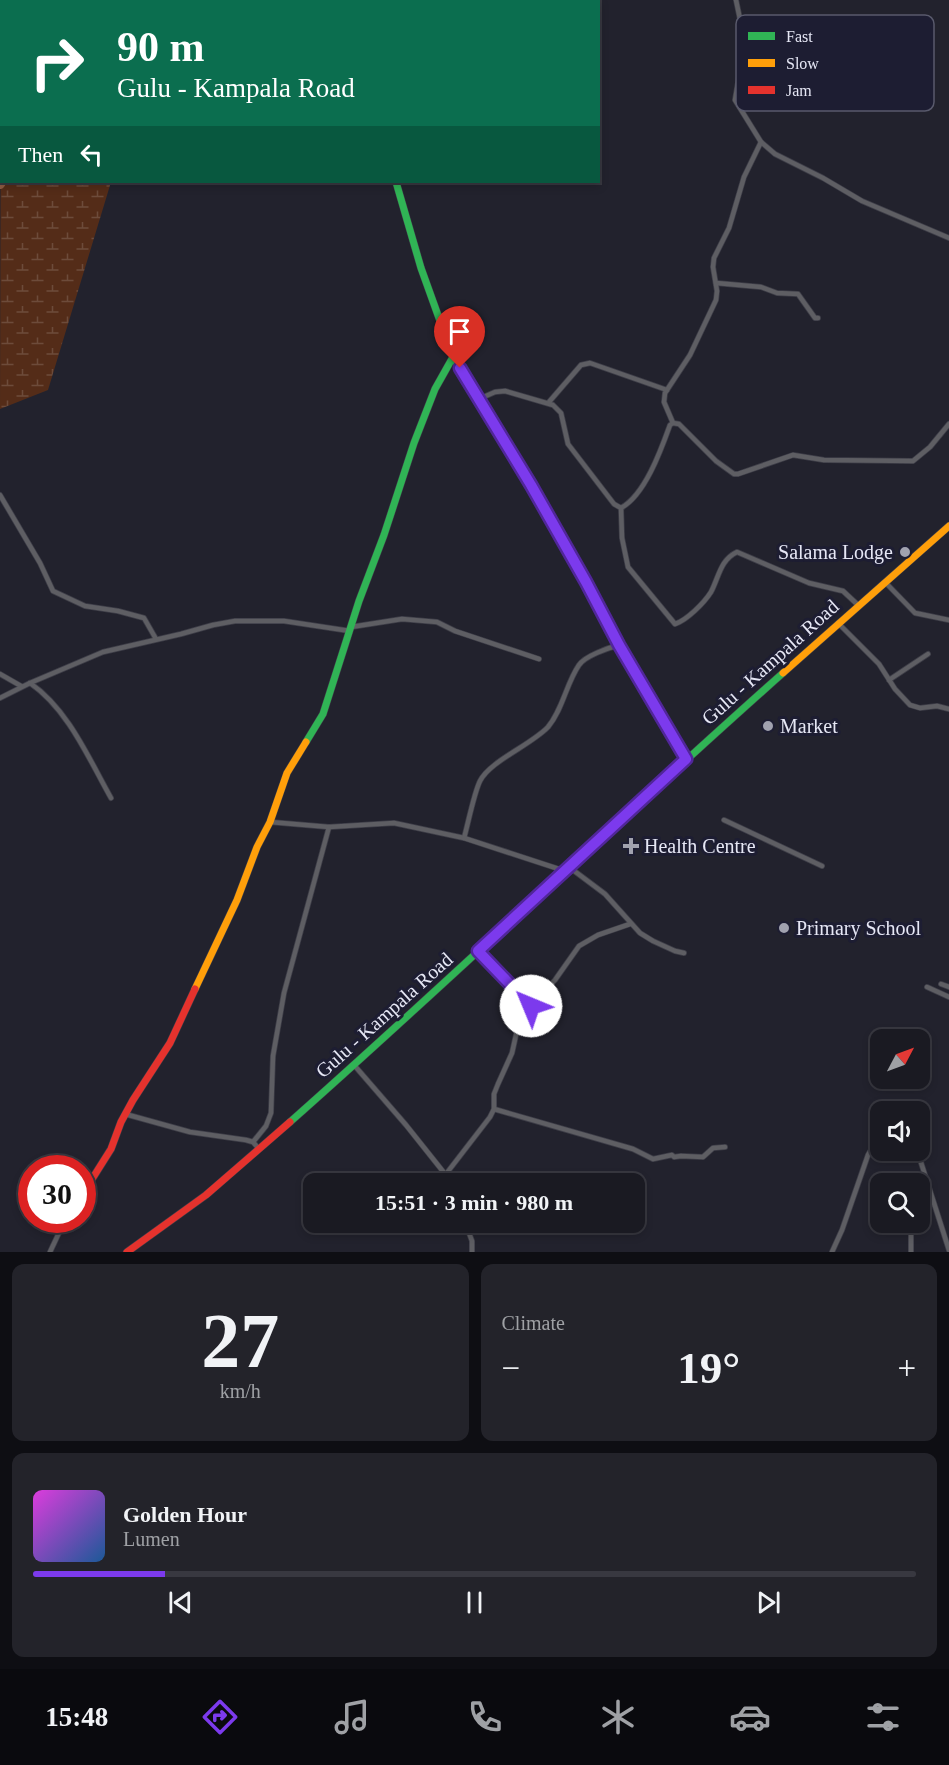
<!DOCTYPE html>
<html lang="en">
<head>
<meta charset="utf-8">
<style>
	:root { --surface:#1a1a22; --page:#23232a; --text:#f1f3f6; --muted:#9fa1a5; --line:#383840; --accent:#7c3aed }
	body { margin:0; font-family:"Times New Roman",serif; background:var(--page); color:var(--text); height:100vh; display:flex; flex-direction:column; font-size:22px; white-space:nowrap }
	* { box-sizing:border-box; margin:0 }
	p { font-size:20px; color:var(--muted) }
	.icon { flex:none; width:33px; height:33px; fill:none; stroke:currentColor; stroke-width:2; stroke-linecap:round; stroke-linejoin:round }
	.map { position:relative; height:1252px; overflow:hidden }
	.drawer { display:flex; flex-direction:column; gap:12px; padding:12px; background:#0e0e13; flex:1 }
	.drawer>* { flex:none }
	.top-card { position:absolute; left:0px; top:0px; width:600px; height:183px; box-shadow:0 3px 9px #0003,0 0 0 2px var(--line); background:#0b6e4f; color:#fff; overflow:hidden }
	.needle { width:39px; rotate:49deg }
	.tools { position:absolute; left:870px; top:1029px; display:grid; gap:12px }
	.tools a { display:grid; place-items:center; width:60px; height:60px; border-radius:12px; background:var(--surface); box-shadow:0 3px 9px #0003,0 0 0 2px var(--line); font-size:30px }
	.speed { position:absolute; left:18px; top:1155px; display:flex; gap:12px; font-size:30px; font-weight:700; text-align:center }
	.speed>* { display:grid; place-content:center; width:78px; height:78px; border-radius:50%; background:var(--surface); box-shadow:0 3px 9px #0003,0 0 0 2px var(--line); line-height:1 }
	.speed .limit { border:9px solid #d22; background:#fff; color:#111 }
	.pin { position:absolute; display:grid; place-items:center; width:51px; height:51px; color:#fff; margin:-62px -26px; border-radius:50% 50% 50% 0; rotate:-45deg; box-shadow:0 0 6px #0007 }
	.pin .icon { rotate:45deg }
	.me { position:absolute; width:66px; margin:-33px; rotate:315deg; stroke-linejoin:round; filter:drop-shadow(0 0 4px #0008) }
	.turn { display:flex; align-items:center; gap:21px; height:126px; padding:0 18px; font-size:27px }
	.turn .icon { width:78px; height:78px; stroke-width:2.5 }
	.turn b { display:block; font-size:42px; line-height:51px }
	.then { display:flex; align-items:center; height:57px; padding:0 18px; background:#0003; gap:12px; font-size:22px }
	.big { font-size:45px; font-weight:800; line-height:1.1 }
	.drawer .widget { flex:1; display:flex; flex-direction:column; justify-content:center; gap:9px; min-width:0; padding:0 21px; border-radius:12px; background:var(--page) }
	.drawer .dial { align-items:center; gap:0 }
	.dial b { font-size:78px; line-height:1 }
	.song { display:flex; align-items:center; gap:18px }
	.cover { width:72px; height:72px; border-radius:9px; background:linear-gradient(135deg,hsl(300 70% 55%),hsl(210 70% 35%)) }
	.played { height:6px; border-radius:3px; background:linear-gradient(90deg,var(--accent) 15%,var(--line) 15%) }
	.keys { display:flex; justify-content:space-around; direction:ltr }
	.heat { display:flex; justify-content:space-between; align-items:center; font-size:33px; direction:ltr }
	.drawer .tiles { flex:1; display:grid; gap:12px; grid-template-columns:1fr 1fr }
	.widget:last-child { grid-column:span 2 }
	.trip { position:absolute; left:303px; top:1173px; width:342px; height:60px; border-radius:12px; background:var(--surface); box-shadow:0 3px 9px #0003,0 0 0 2px var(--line); font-weight:800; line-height:60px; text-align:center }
	.tabs { display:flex; height:96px; justify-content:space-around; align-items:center; background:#0a0a0e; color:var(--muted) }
	.tabs .icon { width:42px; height:42px }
	.tabs .on { color:var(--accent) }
	.tabs b { font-size:27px; color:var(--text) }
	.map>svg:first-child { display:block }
	.wetland { fill:url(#wetland-marsh) }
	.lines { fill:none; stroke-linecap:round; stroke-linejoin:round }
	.river { stroke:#8b5a42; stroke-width:10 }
	.street-casing { stroke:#3e3e48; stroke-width:6 }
	.fast-casing { stroke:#3e3e48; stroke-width:8 }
	.slow-casing { stroke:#3e3e48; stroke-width:8 }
	.jam-casing { stroke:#3e3e48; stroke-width:8 }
	.street { stroke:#5e5e63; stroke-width:4.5 }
	.fast { stroke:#30b455; stroke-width:7 }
	.slow { stroke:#ff9f0a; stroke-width:7 }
	.jam { stroke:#e5322d; stroke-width:7 }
	.route-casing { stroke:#51269a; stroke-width:15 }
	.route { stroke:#7c3aed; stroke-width:10 }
	.poi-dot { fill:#a1a2af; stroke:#1d1d32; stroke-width:2 }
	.labels { text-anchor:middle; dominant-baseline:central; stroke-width:6; stroke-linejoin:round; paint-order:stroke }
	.poi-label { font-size:20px; fill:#e6e7f5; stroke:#1d1d32; text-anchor:start }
	.street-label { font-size:20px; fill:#e6e7f5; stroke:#1d1d32 }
	.key { fill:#1d1d32; stroke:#595a6c; stroke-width:1.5 }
	.key-label { font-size:16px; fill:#e6e7f5 }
</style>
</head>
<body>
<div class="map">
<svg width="949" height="1252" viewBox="0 0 949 1252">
	<defs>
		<pattern id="wetland-marsh" width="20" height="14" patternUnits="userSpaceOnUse" patternTransform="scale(1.5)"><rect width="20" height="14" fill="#542c18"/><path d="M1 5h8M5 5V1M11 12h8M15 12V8" fill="none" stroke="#6d4b3a"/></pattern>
	</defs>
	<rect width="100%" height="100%" fill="#22222d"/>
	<g class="wetland">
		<path d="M 10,0 L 166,0 L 9,1 Z"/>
		<path d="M 1,15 L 2,182 L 111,182 L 48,390 L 0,409 Z"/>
	</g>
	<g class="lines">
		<g class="river">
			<path d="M 95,2 L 95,0"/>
			<path d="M 0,184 L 2,181"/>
		</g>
		<g class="street-casing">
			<g id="street">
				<path d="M 736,0 L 741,24 L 743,54 L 735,100 L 761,142 L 775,154 L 823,178 L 862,201 L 949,238"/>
				<path d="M 396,2 L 398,0"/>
				<path d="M 716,283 L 761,287 L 777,293 L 798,294 L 815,318 L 818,318"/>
				<path d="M 479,399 L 495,392 L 505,391 L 553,405 L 561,413 L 568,444 L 614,504 L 621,508 C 645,495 661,450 670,425 L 673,423 L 679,424 L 716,461 L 734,474 L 738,474 L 793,455 L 824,460 L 913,461 L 930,447 L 949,424"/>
				<path d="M 549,402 L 581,365 L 590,363 L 667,390"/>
				<path d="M 673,423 L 664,402 L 665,393 L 690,355 L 716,300 L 717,291 L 713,267 L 714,258 L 729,228 L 744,177 L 761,142"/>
				<path d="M 0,495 L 40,563 L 53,591 L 85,606 L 118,611 L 144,618 L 156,639"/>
				<path d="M 621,508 L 622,538 L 628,567 L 675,624 C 687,620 704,603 711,592 C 719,577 720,560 737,552 L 809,583 L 843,591 L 858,605"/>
				<path d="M 885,582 L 915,613 L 949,620"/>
				<path d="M 838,623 L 879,664 L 895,689 L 910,705 L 920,708 L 937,706 L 949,709"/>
				<path d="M 351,627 L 402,619 L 437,622 L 455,631 L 539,659"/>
				<path d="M 0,674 L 21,686"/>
				<path d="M 889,680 L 928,654"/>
				<path d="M 30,683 C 68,709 89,759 111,798"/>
				<path d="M 0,698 L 30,683 L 103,652 L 181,634 L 213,625 L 235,621 L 284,621 L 350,631"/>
				<path d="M 724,820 L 822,866"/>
				<path d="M 270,822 L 329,827 L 394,823 L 464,838 L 565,871"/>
				<path d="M 464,838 C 468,824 474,793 480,781 C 490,761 531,745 548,727 C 563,709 566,684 579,665 C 585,656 608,648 619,645"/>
				<path d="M 569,867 L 605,894 L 640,933 L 653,941 L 675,951 L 684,953"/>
				<path d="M 941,984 L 949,987"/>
				<path d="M 927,987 L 949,997"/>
				<path d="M 531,1005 L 555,980 L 579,946 L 598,935 L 630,924"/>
				<path d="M 354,1065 L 406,1125 L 453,1184"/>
				<path d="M 891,1108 L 894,1112"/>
				<path d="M 494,1109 L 633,1149 L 653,1159 L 672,1155 L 674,1157 L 681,1156 L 703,1157 L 713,1148 L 725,1147"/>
				<path d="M 125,1114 L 190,1132 L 246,1140 L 253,1142 L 259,1149"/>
				<path d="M 253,1142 L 266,1126 L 271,1113 L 273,1056 L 284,993 L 329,827"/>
				<path d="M 917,1150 L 949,1250"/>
				<path d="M 446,1174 L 490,1117 L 494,1109 L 494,1094 L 498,1084 L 512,1053 L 516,1035 L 531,1006 L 479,951"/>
				<path d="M 465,1222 L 472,1241 L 472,1252"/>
				<path d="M 911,1222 L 911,1252"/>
				<path d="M 50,1252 L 65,1220"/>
				<path d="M 832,1252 L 842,1230 L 868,1155 L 878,1138"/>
			</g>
		</g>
		<g class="fast-casing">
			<g id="fast">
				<path d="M 343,0 L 344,2"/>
				<path d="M 396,182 L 421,268 L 453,357 L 531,485 L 606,622"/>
				<path d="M 306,742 L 323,714 L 359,601 L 384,535 L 414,443 L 435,389 L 453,357"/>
				<path d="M 290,1122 C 456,975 616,821 783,673"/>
			</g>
		</g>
		<g class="slow-casing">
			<g id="slow">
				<path d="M 606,622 L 686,759"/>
				<path d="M 783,673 L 949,526"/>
				<path d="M 195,989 L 237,900 L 257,847 L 270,822 L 287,773 L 306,742"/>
			</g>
		</g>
		<g class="jam-casing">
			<g id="jam">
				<path d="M 82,1195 L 111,1149 L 121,1122 L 133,1100 L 170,1043 L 195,989"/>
				<path d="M 127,1252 L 206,1195 L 290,1122"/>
			</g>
		</g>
		<use href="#street" class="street"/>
		<use href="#fast" class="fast"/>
		<use href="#slow" class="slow"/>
		<use href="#jam" class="jam"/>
	</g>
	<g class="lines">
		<g class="route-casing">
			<path id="route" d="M 460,368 L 531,485 L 586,582 L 619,645 L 686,759 L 478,951 L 531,1006"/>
		</g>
		<use href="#route" class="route"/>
	</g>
	<g class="poi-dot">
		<circle cx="905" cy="552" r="6"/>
		<circle cx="768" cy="726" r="6"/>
		<path d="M628 837h6v6h6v6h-6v6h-6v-6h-6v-6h6z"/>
		<circle cx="784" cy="928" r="6"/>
	</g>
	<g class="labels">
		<g class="poi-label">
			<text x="893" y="552" text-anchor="end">Salama Lodge</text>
			<text x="780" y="726">Market</text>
			<text x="644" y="846">Health Centre</text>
			<text x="796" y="928">Primary School</text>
		</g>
		<g class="street-label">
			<text transform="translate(770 662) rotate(-42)">Gulu - Kampala Road</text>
			<text transform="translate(384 1015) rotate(-42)">Gulu - Kampala Road</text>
		</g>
	</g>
	<rect x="736" y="15" width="198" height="96" rx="9" class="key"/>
	<rect x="748" y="32" width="27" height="8" fill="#30b455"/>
	<rect x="748" y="59" width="27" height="8" fill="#ff9f0a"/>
	<rect x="748" y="86" width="27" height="8" fill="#e5322d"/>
	<g class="key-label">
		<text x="786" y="42">Fast</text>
		<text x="786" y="69">Slow</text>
		<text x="786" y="96">Jam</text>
	</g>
</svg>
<div class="tools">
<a><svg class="needle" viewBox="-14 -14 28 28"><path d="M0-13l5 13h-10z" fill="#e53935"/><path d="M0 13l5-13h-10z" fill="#9fa1a5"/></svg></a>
<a><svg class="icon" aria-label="sound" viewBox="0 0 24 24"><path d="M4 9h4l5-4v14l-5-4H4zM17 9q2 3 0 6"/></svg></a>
<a><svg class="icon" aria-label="search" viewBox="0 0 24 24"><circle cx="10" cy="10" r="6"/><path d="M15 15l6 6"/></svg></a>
</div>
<div class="speed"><div class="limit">30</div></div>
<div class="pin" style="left:460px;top:368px;background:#d93025"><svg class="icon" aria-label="arrive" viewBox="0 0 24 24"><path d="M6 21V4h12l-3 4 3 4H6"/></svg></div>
<svg class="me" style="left:531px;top:1006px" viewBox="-20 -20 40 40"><circle r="19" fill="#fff"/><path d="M0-13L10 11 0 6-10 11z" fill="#7c3aed"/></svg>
<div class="trip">15:51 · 3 min · 980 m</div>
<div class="top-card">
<div class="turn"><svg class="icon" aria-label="right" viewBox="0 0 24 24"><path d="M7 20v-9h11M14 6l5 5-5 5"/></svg><div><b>90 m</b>Gulu - Kampala Road</div></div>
<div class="then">Then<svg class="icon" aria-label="left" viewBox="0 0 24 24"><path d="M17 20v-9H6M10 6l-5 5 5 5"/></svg></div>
</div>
</div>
<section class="drawer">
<div class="tiles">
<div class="widget dial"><b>27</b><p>km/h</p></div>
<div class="widget"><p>Climate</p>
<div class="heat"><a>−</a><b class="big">19°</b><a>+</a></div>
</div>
<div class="widget">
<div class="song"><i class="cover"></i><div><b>Golden Hour</b><p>Lumen</p></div></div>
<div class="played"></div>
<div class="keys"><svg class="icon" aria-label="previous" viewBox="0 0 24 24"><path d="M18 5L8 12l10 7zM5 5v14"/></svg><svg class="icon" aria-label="pause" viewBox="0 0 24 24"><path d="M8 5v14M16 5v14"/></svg><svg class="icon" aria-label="next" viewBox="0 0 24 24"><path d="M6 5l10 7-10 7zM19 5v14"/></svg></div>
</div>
</div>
</section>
<nav class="tabs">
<b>15:48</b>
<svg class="icon on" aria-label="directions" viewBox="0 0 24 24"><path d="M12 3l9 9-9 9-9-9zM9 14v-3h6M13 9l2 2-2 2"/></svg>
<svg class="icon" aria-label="music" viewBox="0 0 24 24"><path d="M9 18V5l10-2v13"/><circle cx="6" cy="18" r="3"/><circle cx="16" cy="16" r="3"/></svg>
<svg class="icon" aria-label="phone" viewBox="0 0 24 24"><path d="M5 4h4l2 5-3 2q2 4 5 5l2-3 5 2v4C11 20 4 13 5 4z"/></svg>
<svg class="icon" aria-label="climate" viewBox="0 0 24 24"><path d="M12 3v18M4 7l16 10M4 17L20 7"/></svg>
<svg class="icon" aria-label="car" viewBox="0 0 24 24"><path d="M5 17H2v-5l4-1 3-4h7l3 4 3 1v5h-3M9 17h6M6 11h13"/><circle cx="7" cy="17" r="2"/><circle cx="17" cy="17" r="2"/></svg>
<svg class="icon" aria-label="filters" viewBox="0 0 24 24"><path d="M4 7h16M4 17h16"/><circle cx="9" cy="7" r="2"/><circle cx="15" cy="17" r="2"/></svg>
</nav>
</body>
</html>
